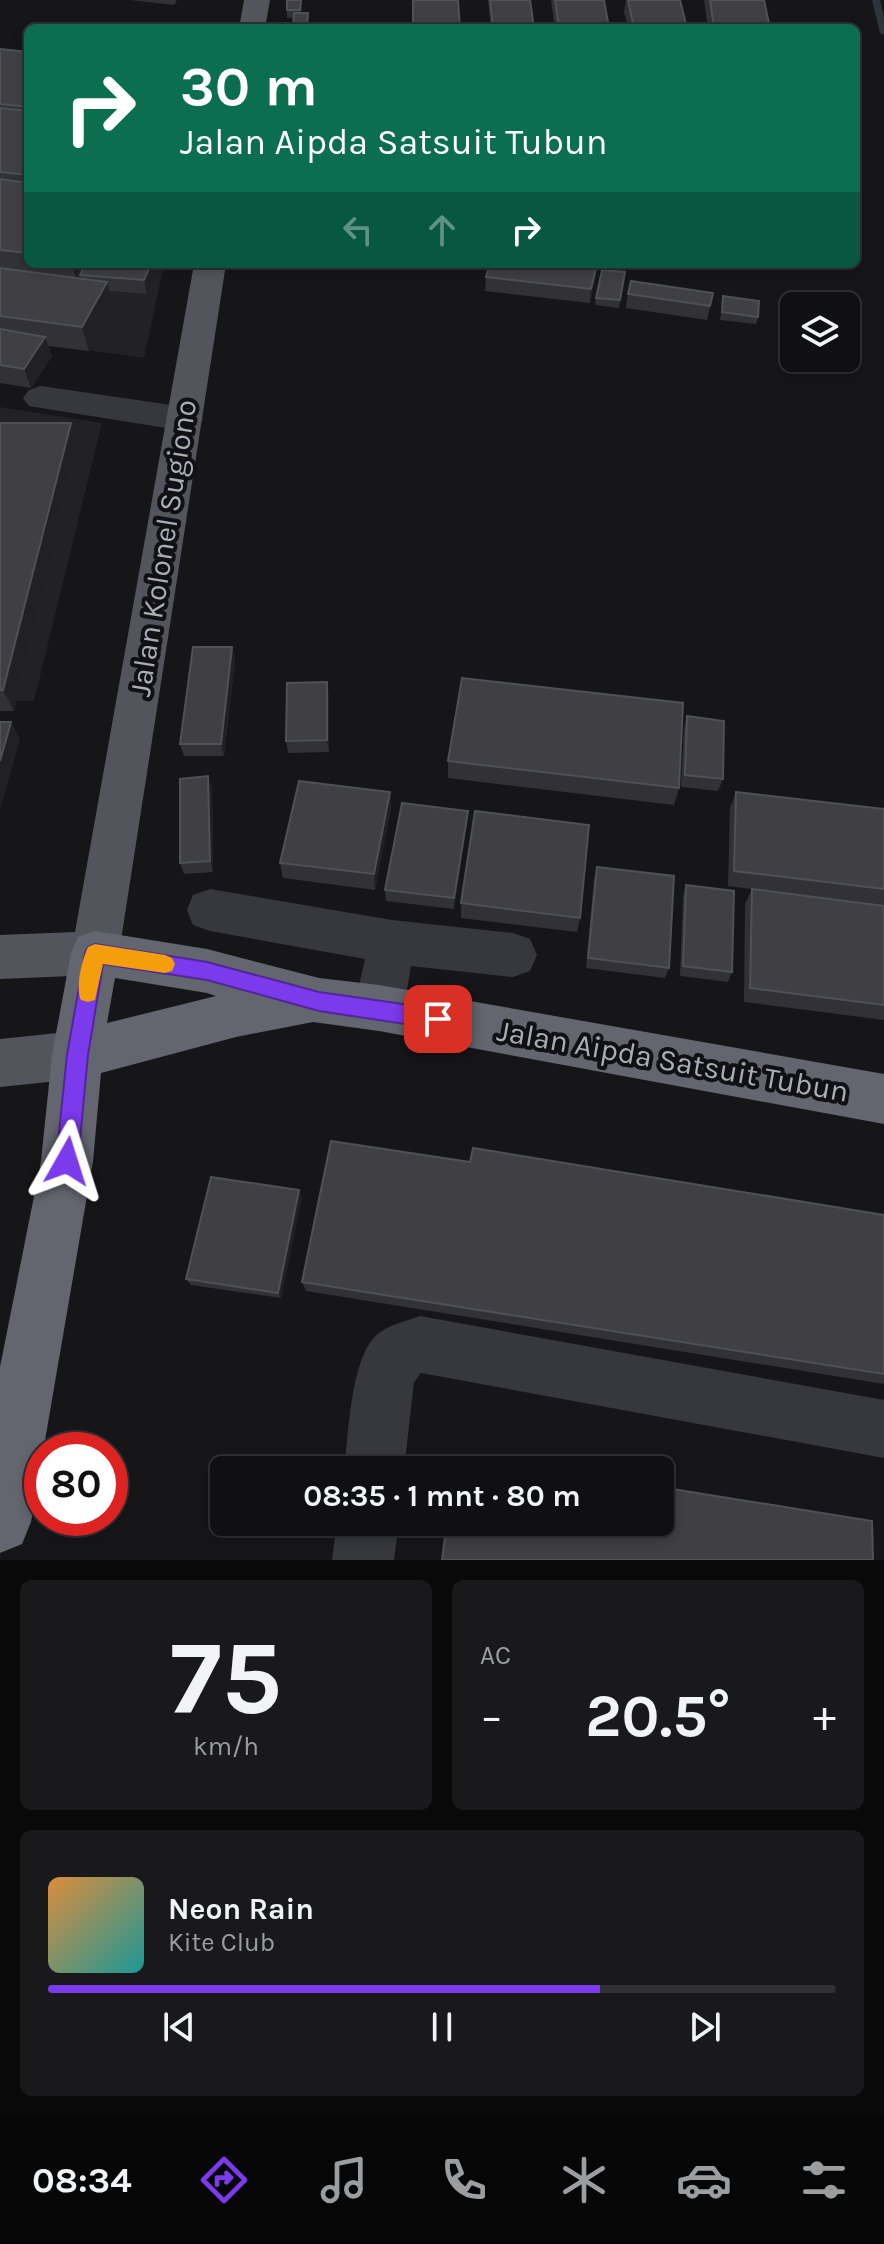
<!DOCTYPE html>
<html lang="id">
<head>
<meta charset="utf-8">
<style>
	:root { --surface:#101012; --page:#19191b; --text:#f1f3f6; --muted:#9c9d9f; --line:#303032; --accent:#7c3aed }
	body { margin:0; font-family:Karla,sans-serif; background:var(--page); color:var(--text); height:100vh; display:flex; flex-direction:column; font-size:30px; white-space:nowrap }
	* { box-sizing:border-box; margin:0 }
	p { font-size:26px; color:var(--muted) }
	.icon { flex:none; width:44px; height:44px; fill:none; stroke:currentColor; stroke-width:2; stroke-linecap:round; stroke-linejoin:round }
	.map { position:relative; height:1560px; overflow:hidden }
	.details { display:flex; flex-direction:column; gap:20px; padding:20px; background:#09090a; flex:1 }
	.details>* { flex:none }
	.guide { position:absolute; left:24px; top:24px; width:836px; height:244px; border-radius:12px; box-shadow:0 4px 12px #0003,0 0 0 2px var(--line); background:#0b6e4f; color:#fff; overflow:hidden }
	.fabs { position:absolute; left:780px; top:292px; display:grid; gap:16px }
	.fabs a { display:grid; place-items:center; width:80px; height:80px; border-radius:12px; background:var(--surface); box-shadow:0 4px 12px #0003,0 0 0 2px var(--line); font-size:40px }
	.speed { position:absolute; left:24px; top:1432px; display:flex; gap:16px; font-size:40px; font-weight:700; text-align:center }
	.speed>* { display:grid; place-content:center; width:104px; height:104px; border-radius:50%; background:var(--surface); box-shadow:0 4px 12px #0003,0 0 0 2px var(--line); line-height:1 }
	.speed .limit { border:12px solid #d22; background:#fff; color:#111 }
	.pin { position:absolute; display:grid; place-items:center; width:68px; height:68px; color:#fff; margin:-34px; border-radius:16px; box-shadow:0 4px 12px #0006 }
	.me { position:absolute; width:88px; margin:-44px; rotate:6deg; stroke-linejoin:round; filter:drop-shadow(0 0 6px #0008) }
	.turn { display:flex; align-items:center; gap:28px; height:168px; padding:0 24px; font-size:36px }
	.turn .icon { width:104px; height:104px; stroke-width:2.5 }
	.turn b { display:block; font-size:56px; line-height:68px }
	.lanes { display:flex; align-items:center; height:76px; padding:0 24px; background:#0003; justify-content:center; gap:40px; direction:ltr }
	.lanes .off { opacity:.35 }
	.big { font-size:60px; font-weight:700; line-height:1.1 }
	.details .card { flex:1; display:flex; flex-direction:column; justify-content:center; gap:12px; min-width:0; padding:0 28px; border-radius:12px; background:var(--page) }
	.details .dial { align-items:center; gap:0 }
	.dial b { font-size:104px; line-height:1 }
	.song { display:flex; align-items:center; gap:24px }
	.cover { width:96px; height:96px; border-radius:12px; background:linear-gradient(135deg,hsl(30 70% 55%),hsl(180 70% 35%)) }
	.played { height:8px; border-radius:4px; background:linear-gradient(90deg,var(--accent) 70%,var(--line) 70%) }
	.keys { display:flex; justify-content:space-around; direction:ltr }
	.heat { display:flex; justify-content:space-between; align-items:center; font-size:44px; direction:ltr }
	.details .tiles { flex:1; display:grid; gap:20px; grid-template-columns:1fr 1fr }
	.card:last-child { grid-column:span 2 }
	.trip { position:absolute; left:210px; top:1456px; width:464px; height:80px; border-radius:12px; background:var(--surface); box-shadow:0 4px 12px #0003,0 0 0 2px var(--line); font-weight:700; line-height:80px; text-align:center }
	.menu { display:flex; height:128px; justify-content:space-around; align-items:center; background:#060607; color:var(--muted) }
	.menu .icon { width:56px; height:56px }
	.menu .on { color:var(--accent) }
	.menu b { font-size:36px; color:var(--text) }
	.map>svg:first-child { display:block }
	.built { fill:#222225 }
	.lines { fill:none; stroke-linecap:round; stroke-linejoin:round }
	.stream { fill:#2c353c; fill-rule:evenodd }
	.minor { fill:#37383d; fill-rule:evenodd }
	.major { fill:#53555c; fill-rule:evenodd }
	.highway { fill:#63666e; fill-rule:evenodd }
	.wall { fill:#323236 }
	.shaded-wall { fill:#212124 }
	.building { fill:#3f3f44; stroke:#4f5156; stroke-width:2 }
	.route { fill:#7c3aed; stroke:#51269a; stroke-width:2 }
	.slow { fill:#f59e0b }
	.labels { text-anchor:middle; dominant-baseline:central; stroke-width:8; stroke-linejoin:round; paint-order:stroke }
	.street-label { font-size:30px; fill:#a8adb8; stroke:#111113 }
</style>
</head>
<body>
<div class="map">
<svg width="884" height="1560" viewBox="0 0 884 1560">
	<rect width="100%" height="100%" fill="#161618"/>
	<g class="built">
		<path d="M 28,264 L 164,264 L 144,358 L 0,338 Z"/>
		<path d="M 0,407 L 102,423 L 34,701 L 0,701 Z"/>
	</g>
	<g class="lines">
		<path class="stream" d="M 872,0 L 880,0 L 884,18 L 884,35 L 880,33 Z"/>
		<g class="minor">
			<path d="M 41,386 L 185,407 L 198,410 L 203,419 L 198,428 L 185,431 L 29,406 L 23,398 L 29,390 Z"/>
			<path d="M 210,889 L 392,920 L 513,933 L 530,939 L 537,955 L 530,971 L 513,977 L 411,966 L 404,1008 L 396,1024 L 379,1031 L 362,1024 L 354,1008 L 365,959 L 210,931 L 193,925 L 187,910 L 193,895 Z"/>
			<path d="M 420,1316 L 884,1400 L 884,1458 L 421,1373 L 414,1382 L 404,1470 L 344,1470 C 349,1435 350,1355 379,1333 C 390,1324 408,1321 420,1316 Z"/>
			<path d="M 337,1522 L 399,1522 L 394,1560 L 332,1560 Z"/>
		</g>
		<g class="major">
			<path d="M 244,0 L 270,0 L 265,28 L 239,28 Z"/>
			<path d="M 194,264 L 226,264 L 119,953 L 112,969 L 95,975 L 0,979 L 0,935 L 75,932 Z"/>
			<path d="M 77,1031 L 95,1038 L 102,1055 L 95,1072 L 77,1079 L 0,1087 L 0,1039 Z"/>
		</g>
		<path class="highway" d="M 95,931 L 207,949 L 319,978 L 379,985 L 884,1074 L 884,1124 L 379,1031 L 313,1022 L 236,1037 L 101,1073 L 93,1161 L 31,1522 L 22,1544 L 0,1553 L 0,1367 L 41,1161 L 52,1055 L 71,953 L 78,937 ZM 115,978 L 207,993 L 216,996 L 107,1023 Z"/>
	</g>
	<g class="wall">
		<path d="M 130,0 L 177,0 L 174,5 Z"/>
		<path d="M 302,0 L 301,13 L 308,20 L 308,28 L 293,28 L 294,18 L 287,18 L 287,10 Z"/>
		<path d="M 488,0 L 530,0 L 534,28 L 491,28 Z"/>
		<path d="M 551,0 L 604,0 L 609,28 L 555,28 Z"/>
		<path d="M 626,0 L 680,0 L 687,28 L 628,28 L 624,12 Z"/>
		<path d="M 704,0 L 764,0 L 770,28 L 708,28 Z"/>
		<path d="M 0,49 L 28,52 L 28,264 L 82,264 L 78,278 L 81,278 L 80,275 L 85,264 L 153,264 L 156,275 L 147,294 L 110,291 L 114,306 L 89,351 L 48,346 L 52,356 L 31,388 L 0,383 Z"/>
		<path d="M 625,272 L 619,308 L 595,305 L 596,298 Z"/>
		<path d="M 596,275 L 590,303 L 485,291 L 486,277 Z"/>
		<path d="M 713,293 L 707,320 L 626,308 L 628,294 Z"/>
		<path d="M 723,296 L 758,317 L 756,324 L 720,320 Z"/>
		<path d="M 0,423 L 71,423 L 78,447 L 14,711 L 0,711 Z"/>
		<path d="M 232,647 L 235,660 L 224,756 L 184,756 L 180,744 Z"/>
		<path d="M 329,694 L 329,752 L 288,753 L 286,741 Z"/>
		<path d="M 687,716 L 723,779 L 718,791 L 681,787 L 684,728 Z"/>
		<path d="M 448,761 L 679,788 L 674,805 L 448,778 Z"/>
		<path d="M 212,788 L 213,872 L 184,874 L 180,863 Z"/>
		<path d="M 390,792 L 391,808 L 375,890 L 283,878 L 280,863 Z"/>
		<path d="M 736,792 L 884,809 L 884,906 L 728,886 L 730,808 Z"/>
		<path d="M 467,822 L 454,909 L 386,901 L 385,890 Z"/>
		<path d="M 597,867 L 669,968 L 665,978 L 586,968 L 594,878 Z"/>
		<path d="M 686,885 L 732,972 L 728,982 L 680,976 L 683,896 Z"/>
		<path d="M 752,889 L 884,906 L 884,1020 L 744,1002 L 745,904 Z"/>
		<path d="M 461,903 L 580,918 L 577,932 L 461,918 Z"/>
		<path d="M 470,1162 L 884,1215 L 884,1384 L 306,1291 L 302,1282 Z"/>
		<path d="M 302,1197 L 281,1298 L 191,1285 L 186,1279 Z"/>
	</g>
	<g class="shaded-wall">
		<path d="M 72,264 L 82,264 L 77,284 Z"/>
		<path d="M 151,264 L 153,264 L 156,275 L 147,294 L 144,280 Z"/>
		<path d="M 597,264 L 596,275 L 590,303 L 591,289 Z"/>
		<path d="M 107,282 L 114,306 L 89,351 L 82,327 Z"/>
		<path d="M 45,337 L 52,356 L 31,388 L 24,369 Z"/>
		<path d="M 71,423 L 78,447 L 14,711 L 3,690 Z"/>
		<path d="M 232,647 L 235,660 L 224,756 L 221,744 Z"/>
		<path d="M 327,682 L 329,694 L 329,752 L 327,740 Z"/>
		<path d="M 11,722 L 20,739 L 0,810 L 0,761 Z"/>
		<path d="M 208,776 L 212,788 L 213,872 L 210,861 Z"/>
		<path d="M 390,792 L 391,808 L 375,890 L 374,874 Z"/>
		<path d="M 468,811 L 467,822 L 454,909 L 454,898 Z"/>
		<path d="M 299,1190 L 302,1197 L 281,1298 L 278,1293 Z"/>
	</g>
	<g class="building">
		<path d="M 287,0 L 301,0 L 300,10 L 287,10 Z"/>
		<path d="M 413,0 L 458,0 L 460,28 L 413,28 Z"/>
		<path d="M 490,0 L 530,0 L 534,28 L 493,28 Z"/>
		<path d="M 555,0 L 604,0 L 609,28 L 559,28 Z"/>
		<path d="M 628,0 L 680,0 L 687,28 L 634,28 Z"/>
		<path d="M 710,0 L 764,0 L 770,28 L 714,28 Z"/>
		<path d="M 294,13 L 308,13 L 307,28 L 293,28 Z"/>
		<path d="M 0,49 L 28,52 L 28,107 L 0,104 Z"/>
		<path d="M 0,108 L 28,111 L 28,175 L 0,172 Z"/>
		<path d="M 0,179 L 28,183 L 28,253 L 0,250 Z"/>
		<path d="M 85,264 L 151,264 L 144,280 L 80,275 Z"/>
		<path d="M 490,264 L 597,264 L 591,289 L 486,277 Z"/>
		<path d="M 0,268 L 107,282 L 82,327 L 0,316 Z"/>
		<path d="M 602,270 L 625,272 L 620,300 L 596,298 Z"/>
		<path d="M 631,281 L 713,293 L 710,306 L 628,294 Z"/>
		<path d="M 723,296 L 759,301 L 758,317 L 722,312 Z"/>
		<path d="M 0,329 L 45,337 L 24,369 L 0,365 Z"/>
		<path d="M 0,423 L 71,423 L 3,690 L 0,690 Z"/>
		<path d="M 193,647 L 232,647 L 221,744 L 180,744 Z"/>
		<path d="M 462,678 L 683,703 L 679,788 L 448,761 Z"/>
		<path d="M 327,682 L 327,740 L 286,741 L 287,683 Z"/>
		<path d="M 687,716 L 724,721 L 723,779 L 685,775 Z"/>
		<path d="M 0,722 L 11,722 L 0,761 Z"/>
		<path d="M 208,776 L 210,861 L 180,863 L 180,779 Z"/>
		<path d="M 299,781 L 390,792 L 374,874 L 280,863 Z"/>
		<path d="M 736,792 L 884,809 L 884,889 L 734,871 Z"/>
		<path d="M 402,803 L 468,811 L 454,898 L 385,890 Z"/>
		<path d="M 475,811 L 589,825 L 580,918 L 461,903 Z"/>
		<path d="M 597,867 L 674,876 L 669,968 L 588,958 Z"/>
		<path d="M 686,885 L 734,891 L 732,972 L 683,966 Z"/>
		<path d="M 752,889 L 884,906 L 884,1005 L 750,988 Z"/>
		<path d="M 331,1141 L 470,1162 L 473,1148 L 884,1215 L 884,1374 L 302,1282 Z"/>
		<path d="M 211,1177 L 299,1190 L 278,1293 L 186,1279 Z"/>
		<path d="M 455,1455 L 552,1470 L 453,1470 Z"/>
		<path d="M 660,1487 L 872,1521 L 873,1560 L 442,1560 L 447,1522 L 660,1522 Z"/>
	</g>
	<path class="route" d="M 95,944 L 207,962 L 319,992 L 438,1009 L 445,1012 L 448,1019 L 445,1026 L 438,1029 L 319,1011 L 207,980 L 103,964 L 88,1055 L 78,1161 L 75,1169 L 67,1172 L 59,1169 L 56,1161 L 67,1055 L 85,953 L 88,947 Z"/>
	<path class="slow" d="M 95,944 L 165,955 L 172,958 L 175,964 L 172,971 L 165,973 L 103,964 L 95,1000 L 88,1002 L 81,1000 C 75,987 82,960 88,947 Z"/>
	<g class="labels">
		<g class="street-label">
			<text transform="translate(163 548) rotate(-81)">Jalan Kolonel Sugiono</text>
			<text transform="translate(673 1061) rotate(10)">Jalan Aipda Satsuit Tubun</text>
		</g>
	</g>
</svg>
<div class="fabs">
<a><svg class="icon" aria-label="layers" viewBox="0 0 24 24"><path d="M12 4l9 5-9 5-9-5zM3 14l9 5 9-5"/></svg></a>
</div>
<div class="speed"><div class="limit">80</div></div>
<div class="pin" style="left:438px;top:1019px;background:#d93025"><svg class="icon" aria-label="arrive" viewBox="0 0 24 24"><path d="M6 21V4h12l-3 4 3 4H6"/></svg></div>
<svg class="me" style="left:67px;top:1161px" viewBox="-20 -20 40 40"><path d="M0-17L14 15 0 8-14 15z" fill="#7c3aed" stroke="#fff" stroke-width="4"/></svg>
<div class="trip">08:35 · 1 mnt · 80 m</div>
<div class="guide">
<div class="turn"><svg class="icon" aria-label="right" viewBox="0 0 24 24"><path d="M7 20v-9h11M14 6l5 5-5 5"/></svg><div><b>30 m</b>Jalan Aipda Satsuit Tubun</div></div>
<div class="lanes"><svg class="icon off" aria-label="left" viewBox="0 0 24 24"><path d="M17 20v-9H6M10 6l-5 5 5 5"/></svg><svg class="icon off" aria-label="ahead" viewBox="0 0 24 24"><path d="M12 20V5M6 11l6-6 6 6"/></svg><svg class="icon" aria-label="right" viewBox="0 0 24 24"><path d="M7 20v-9h11M14 6l5 5-5 5"/></svg></div>
</div>
</div>
<section class="details">
<div class="tiles">
<div class="card dial"><b>75</b><p>km/h</p></div>
<div class="card"><p>AC</p>
<div class="heat"><a>−</a><b class="big">20.5°</b><a>+</a></div>
</div>
<div class="card">
<div class="song"><i class="cover"></i><div><b>Neon Rain</b><p>Kite Club</p></div></div>
<div class="played"></div>
<div class="keys"><svg class="icon" aria-label="previous" viewBox="0 0 24 24"><path d="M18 5L8 12l10 7zM5 5v14"/></svg><svg class="icon" aria-label="pause" viewBox="0 0 24 24"><path d="M8 5v14M16 5v14"/></svg><svg class="icon" aria-label="next" viewBox="0 0 24 24"><path d="M6 5l10 7-10 7zM19 5v14"/></svg></div>
</div>
</div>
</section>
<nav class="menu">
<b>08:34</b>
<svg class="icon on" aria-label="directions" viewBox="0 0 24 24"><path d="M12 3l9 9-9 9-9-9zM9 14v-3h6M13 9l2 2-2 2"/></svg>
<svg class="icon" aria-label="music" viewBox="0 0 24 24"><path d="M9 18V5l10-2v13"/><circle cx="6" cy="18" r="3"/><circle cx="16" cy="16" r="3"/></svg>
<svg class="icon" aria-label="phone" viewBox="0 0 24 24"><path d="M5 4h4l2 5-3 2q2 4 5 5l2-3 5 2v4C11 20 4 13 5 4z"/></svg>
<svg class="icon" aria-label="climate" viewBox="0 0 24 24"><path d="M12 3v18M4 7l16 10M4 17L20 7"/></svg>
<svg class="icon" aria-label="car" viewBox="0 0 24 24"><path d="M5 17H2v-5l4-1 3-4h7l3 4 3 1v5h-3M9 17h6M6 11h13"/><circle cx="7" cy="17" r="2"/><circle cx="17" cy="17" r="2"/></svg>
<svg class="icon" aria-label="filters" viewBox="0 0 24 24"><path d="M4 7h16M4 17h16"/><circle cx="9" cy="7" r="2"/><circle cx="15" cy="17" r="2"/></svg>
</nav>
</body>
</html>
